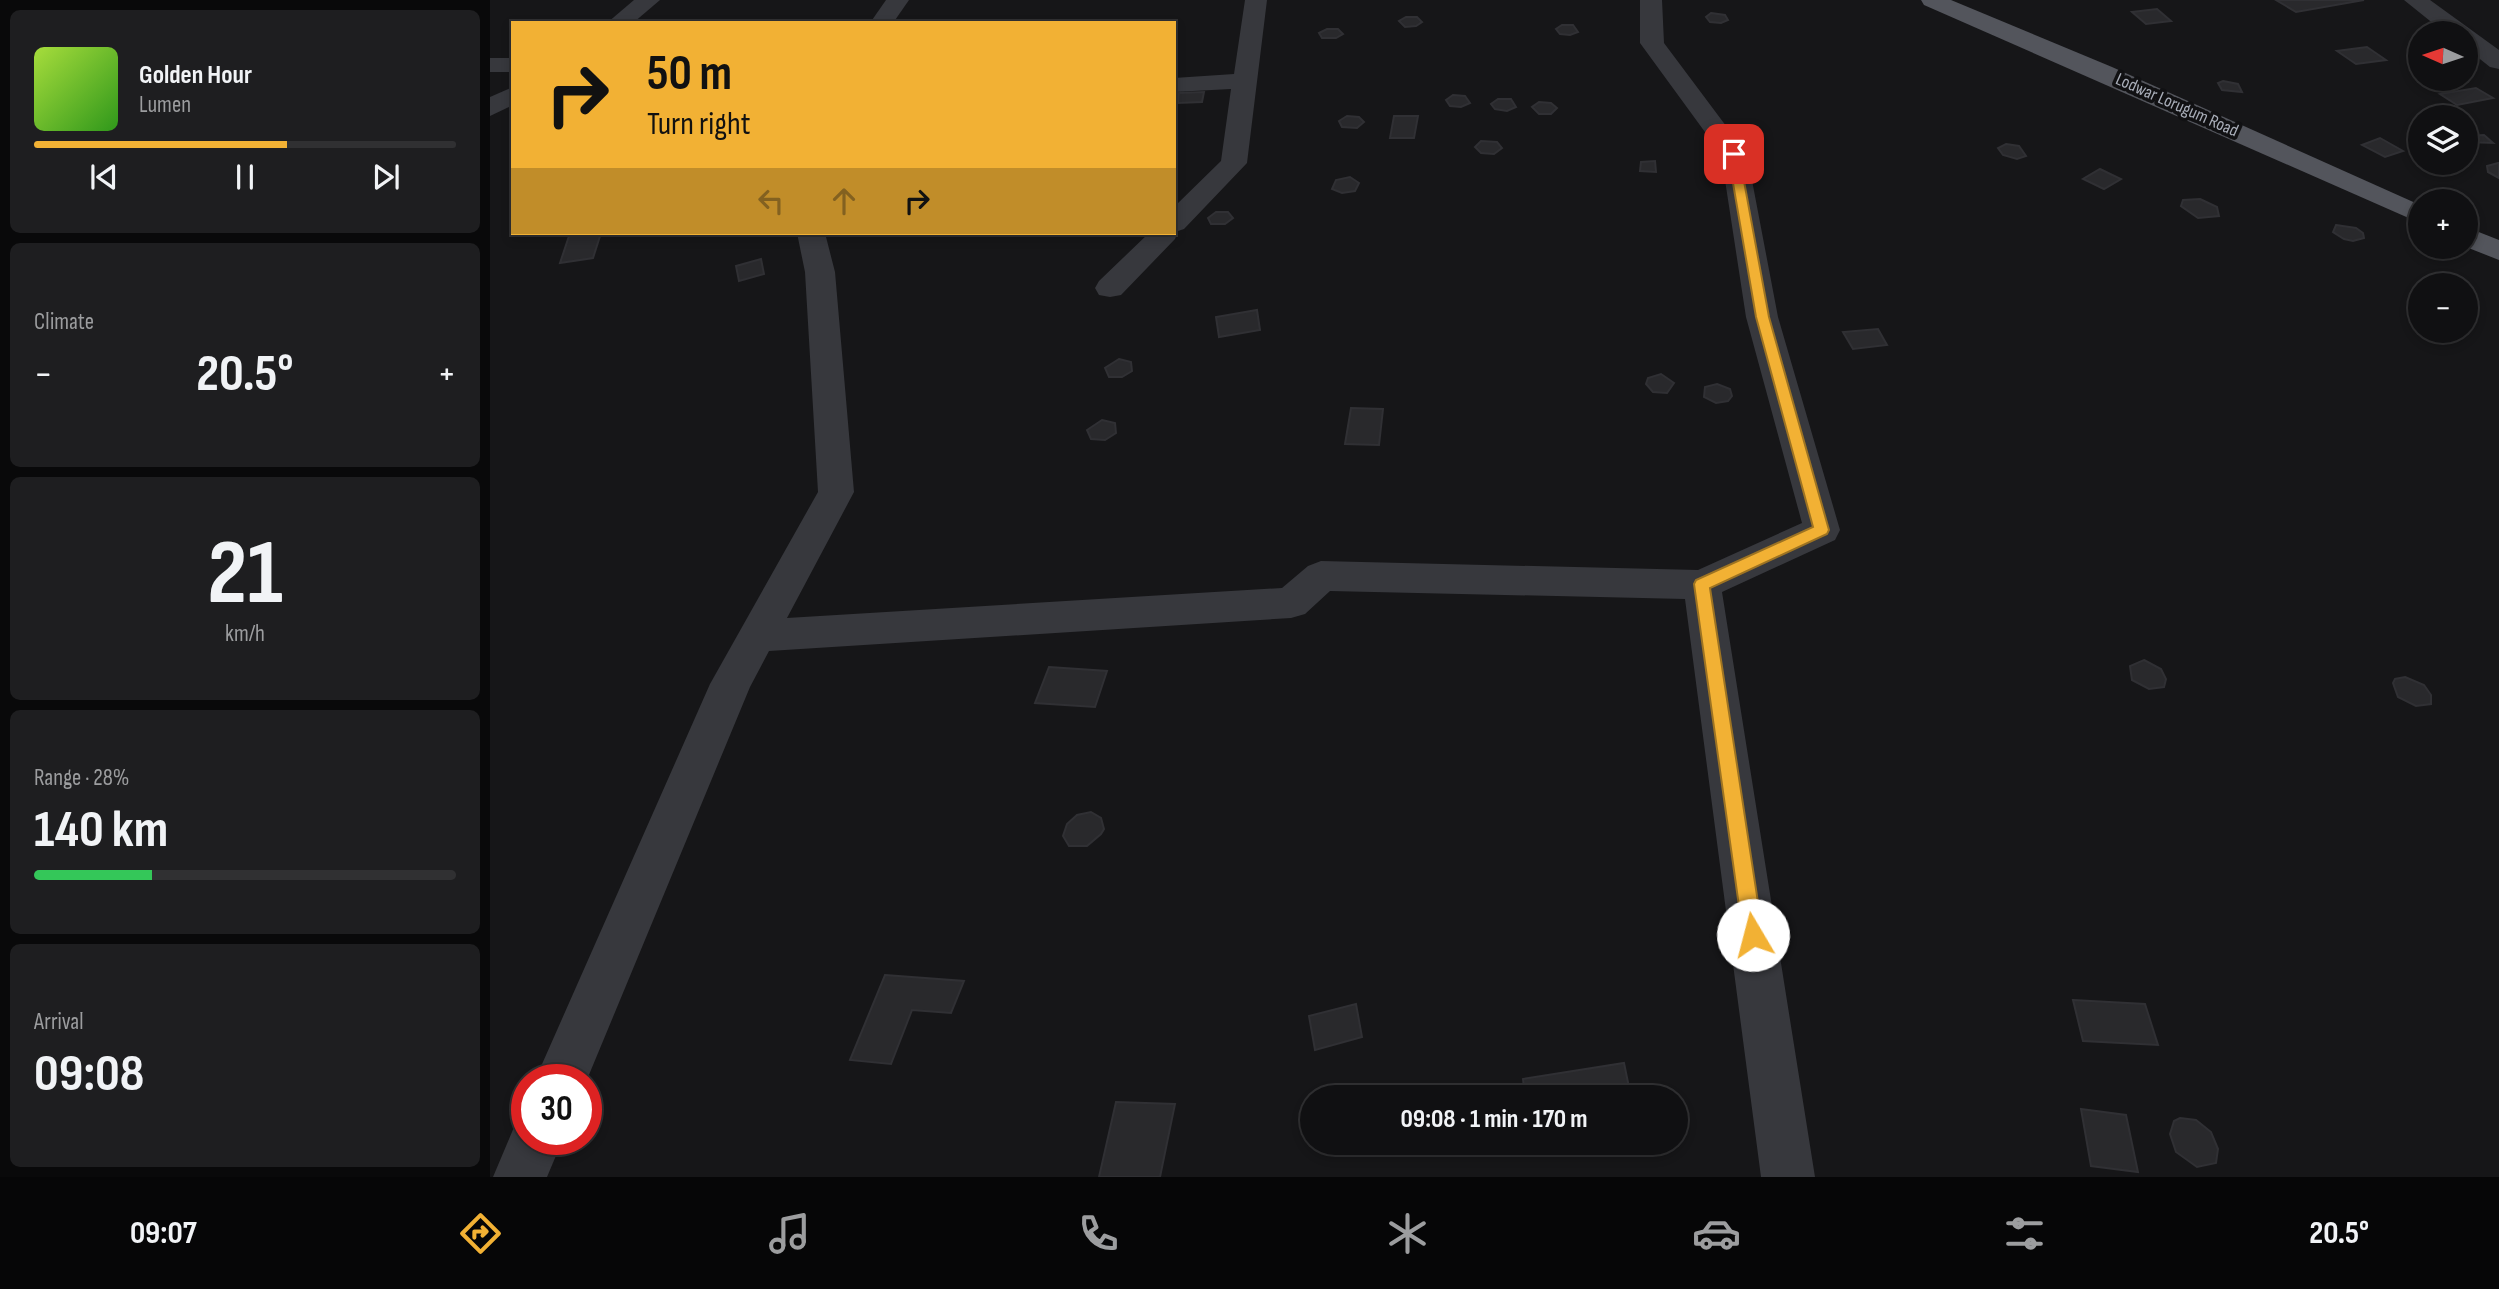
<!DOCTYPE html>
<html lang="en">
<head>
<meta charset="utf-8">
<style>
	:root { --surface:#101012; --page:#1e1e20; --text:#f1f3f6; --muted:#9c9d9f; --line:#303032; --accent:#f2b134 }
	body { margin:0; font-family:"Sofia Sans Condensed",sans-serif; background:var(--page); color:var(--text); height:100vh; display:flex; flex-direction:column; font-size:26px; white-space:nowrap }
	* { box-sizing:border-box; margin:0 }
	p { font-size:23px; color:var(--muted) }
	.icon { flex:none; width:38px; height:38px; fill:none; stroke:currentColor; stroke-width:2; stroke-linecap:round; stroke-linejoin:round }
	.map { position:relative; flex:1; overflow:hidden }
	.drawer { display:flex; flex-direction:column; gap:10px; padding:10px; background:#09090a; width:490px }
	.drawer>* { flex:none }
	.top-card { position:absolute; left:21px; top:21px; width:665px; height:214px; border-radius:0px; box-shadow:0 4px 10px #0003,0 0 0 2px var(--line); background:#f2b134; color:#111; overflow:hidden }
	.needle { width:46px; rotate:273deg }
	.buttons { position:absolute; left:1918px; top:21px; display:grid; gap:14px }
	.buttons a { display:grid; place-items:center; width:70px; height:70px; border-radius:50%; background:var(--surface); box-shadow:0 4px 10px #0003,0 0 0 2px var(--line); font-size:35px }
	.speed { position:absolute; left:21px; top:1064px; display:flex; gap:14px; font-size:35px; font-weight:700; text-align:center }
	.speed>* { display:grid; place-content:center; width:91px; height:91px; border-radius:50%; background:var(--surface); box-shadow:0 4px 10px #0003,0 0 0 2px var(--line); line-height:1 }
	.speed .limit { border:10px solid #d22; background:#fff; color:#111 }
	.pin { position:absolute; display:grid; place-items:center; width:60px; height:60px; color:#fff; margin:-30px; border-radius:14px; box-shadow:0 4px 10px #0006 }
	.me { position:absolute; width:77px; margin:-38px; rotate:352deg; stroke-linejoin:round; filter:drop-shadow(0 0 5px #0008) }
	.turn { display:flex; align-items:center; gap:24px; height:147px; padding:0 21px; font-size:32px }
	.turn .icon { width:91px; height:91px; stroke-width:2.5 }
	.turn b { display:block; font-size:49px; line-height:60px }
	.lanes { display:flex; align-items:center; height:66px; padding:0 21px; background:#0003; justify-content:center; gap:35px; direction:ltr }
	.lanes .off { opacity:.35 }
	.big { font-size:52px; font-weight:700; line-height:1.1 }
	.drawer .card { flex:1; display:flex; flex-direction:column; justify-content:center; gap:10px; min-width:0; padding:0 24px; border-radius:10px; background:var(--page) }
	.drawer .dial { align-items:center; gap:0 }
	.dial b { font-size:91px; line-height:1 }
	.song { display:flex; align-items:center; gap:21px }
	.cover { width:84px; height:84px; border-radius:10px; background:linear-gradient(135deg,hsl(80 70% 55%),hsl(110 70% 35%)) }
	.played { height:7px; border-radius:4px; background:linear-gradient(90deg,var(--accent) 60%,var(--line) 60%) }
	.keys { display:flex; justify-content:space-around; direction:ltr }
	.heat { display:flex; justify-content:space-between; align-items:center; font-size:38px; direction:ltr }
	.charge { height:10px; border-radius:5px; background:linear-gradient(90deg,#34c759 28%,var(--line) 0) }
	.trip { position:absolute; left:810px; top:1085px; width:388px; height:70px; border-radius:35px; background:var(--surface); box-shadow:0 4px 10px #0003,0 0 0 2px var(--line); font-weight:700; line-height:70px; text-align:center }
	.dock { display:flex; height:112px; justify-content:space-around; align-items:center; background:#060607; color:var(--muted) }
	.dock .icon { width:49px; height:49px }
	.dock .active { color:var(--accent) }
	.dock b { font-size:32px; color:var(--text) }
	main { display:flex; flex:1; min-height:0 }
	.map>svg:first-child { display:block }
	.building { fill:#29292c; stroke:#303034; stroke-width:2 }
	.lines { fill:none; stroke-linecap:round; stroke-linejoin:round }
	.minor { fill:#37383d; fill-rule:evenodd }
	.major { fill:#53555c; fill-rule:evenodd }
	.route { fill:#f2b134; stroke:#9d7322; stroke-width:2 }
	.labels { text-anchor:middle; dominant-baseline:central; stroke-width:7; stroke-linejoin:round; paint-order:stroke }
	.far-street-label { font-size:18px; fill:#a8adb8; stroke:#111113 }
</style>
</head>
<body>
<main>
<section class="drawer">
<div class="card">
<div class="song"><i class="cover"></i><div><b>Golden Hour</b><p>Lumen</p></div></div>
<div class="played"></div>
<div class="keys"><svg class="icon" aria-label="previous" viewBox="0 0 24 24"><path d="M18 5L8 12l10 7zM5 5v14"/></svg><svg class="icon" aria-label="pause" viewBox="0 0 24 24"><path d="M8 5v14M16 5v14"/></svg><svg class="icon" aria-label="next" viewBox="0 0 24 24"><path d="M6 5l10 7-10 7zM19 5v14"/></svg></div>
</div>
<div class="card"><p>Climate</p>
<div class="heat"><a>−</a><b class="big">20.5°</b><a>+</a></div>
</div>
<div class="card dial"><b>21</b><p>km/h</p></div>
<div class="card"><p>Range · 28%</p><b class="big">140 km</b><div class="charge"></div></div>
<div class="card"><p>Arrival</p><b class="big">09:08</b></div>
</section>
<div class="map">
<svg width="2009" height="1177" viewBox="0 0 2009 1177">
	<rect width="100%" height="100%" fill="#161618"/>
	<g class="building">
		<path d="M 1786,0 L 1874,0 L 1806,12 Z"/>
		<path d="M 1667,9 L 1681,21 L 1656,24 L 1642,12 Z"/>
		<path d="M 1221,13 L 1235,15 L 1238,20 L 1231,23 L 1220,22 L 1216,17 Z"/>
		<path d="M 916,17 L 927,17 L 932,22 L 926,26 L 915,27 L 909,21 Z"/>
		<path d="M 1072,25 L 1083,25 L 1088,32 L 1080,35 L 1070,34 L 1066,29 Z"/>
		<path d="M 837,29 L 848,29 L 853,34 L 846,38 L 832,38 L 829,33 Z"/>
		<path d="M 1877,47 L 1896,60 L 1866,64 L 1847,51 Z"/>
		<path d="M 1733,81 L 1748,84 L 1752,92 L 1732,90 L 1728,83 Z"/>
		<path d="M 1986,88 L 2003,98 L 1967,105 L 1950,94 Z"/>
		<path d="M 714,92 L 712,102 L 688,103 L 689,93 Z"/>
		<path d="M 963,95 L 975,96 L 980,103 L 971,107 L 960,106 L 956,100 Z"/>
		<path d="M 1008,99 L 1021,99 L 1026,107 L 1017,111 L 1005,109 L 1001,104 Z"/>
		<path d="M 1049,102 L 1061,103 L 1067,108 L 1061,114 L 1049,114 L 1042,107 Z"/>
		<path d="M 857,116 L 869,117 L 874,122 L 867,128 L 852,127 L 849,121 Z"/>
		<path d="M 904,116 L 928,116 L 924,138 L 900,138 Z"/>
		<path d="M 1994,135 L 2003,143 L 1976,142 L 1976,136 Z"/>
		<path d="M 1890,138 L 1913,151 L 1895,157 L 1872,145 Z"/>
		<path d="M 991,141 L 1007,142 L 1012,148 L 1004,154 L 991,153 L 985,147 Z"/>
		<path d="M 1516,144 L 1529,146 L 1536,156 L 1527,159 L 1513,155 L 1508,148 Z"/>
		<path d="M 1165,161 L 1166,172 L 1150,171 L 1151,162 Z"/>
		<path d="M 2008,163 L 2009,163 L 2009,178 L 1998,172 L 1997,166 Z"/>
		<path d="M 1610,169 L 1631,179 L 1614,189 L 1593,179 Z"/>
		<path d="M 860,177 L 869,183 L 865,191 L 852,193 L 842,189 L 846,180 Z"/>
		<path d="M 1710,199 L 1727,207 L 1729,216 L 1708,218 L 1691,206 L 1693,200 Z"/>
		<path d="M 726,212 L 738,212 L 743,218 L 735,224 L 721,224 L 718,218 Z"/>
		<path d="M 1846,225 L 1866,228 L 1873,233 L 1874,238 L 1863,241 L 1854,239 L 1843,232 Z"/>
		<path d="M 80,233 L 111,233 L 103,258 L 70,263 Z"/>
		<path d="M 271,259 L 274,274 L 249,281 L 246,266 Z"/>
		<path d="M 767,310 L 770,330 L 729,337 L 726,317 Z"/>
		<path d="M 1388,329 L 1397,345 L 1363,349 L 1353,332 Z"/>
		<path d="M 629,359 L 641,362 L 642,371 L 632,377 L 619,377 L 615,368 Z"/>
		<path d="M 1171,374 L 1184,383 L 1177,393 L 1163,392 L 1156,384 L 1158,378 Z"/>
		<path d="M 1227,384 L 1240,389 L 1242,396 L 1238,401 L 1226,403 L 1214,397 L 1215,387 Z"/>
		<path d="M 861,408 L 893,409 L 889,445 L 855,444 Z"/>
		<path d="M 612,420 L 625,423 L 626,433 L 615,440 L 601,439 L 597,430 Z"/>
		<path d="M 1654,660 L 1671,669 L 1676,679 L 1674,687 L 1659,689 L 1642,680 L 1640,666 Z"/>
		<path d="M 559,667 L 617,671 L 605,707 L 545,703 Z"/>
		<path d="M 1915,677 L 1934,685 L 1941,695 L 1941,704 L 1926,706 L 1908,697 L 1903,683 L 1905,679 Z"/>
		<path d="M 601,812 L 611,818 L 614,829 L 611,834 L 597,846 L 579,846 L 573,836 L 577,824 L 587,815 Z"/>
		<path d="M 395,975 L 474,981 L 461,1013 L 422,1010 L 401,1064 L 360,1060 Z"/>
		<path d="M 1583,1000 L 1655,1004 L 1668,1045 L 1593,1041 Z"/>
		<path d="M 866,1004 L 872,1037 L 825,1050 L 819,1016 Z"/>
		<path d="M 1134,1063 L 1141,1097 L 1035,1097 L 1033,1079 Z"/>
		<path d="M 626,1102 L 685,1104 L 670,1177 L 609,1177 Z"/>
		<path d="M 1591,1109 L 1636,1115 L 1648,1172 L 1601,1166 Z"/>
		<path d="M 1690,1118 L 1706,1120 L 1721,1132 L 1728,1149 L 1726,1163 L 1707,1167 L 1686,1152 L 1680,1134 L 1684,1121 Z"/>
	</g>
	<g class="lines">
		<g class="minor">
			<path d="M 144,0 L 170,0 L 143,23 L 117,23 Z"/>
			<path d="M 396,0 L 419,0 L 403,23 L 380,23 Z"/>
			<path d="M 755,0 L 777,0 L 757,163 L 694,229 L 688,231 L 685,239 L 631,295 L 620,297 L 609,295 L 605,288 L 609,281 L 659,233 L 684,233 L 684,207 L 731,161 L 741,89 L 684,92 L 684,78 L 744,74 Z"/>
			<path d="M 1150,0 L 1172,0 L 1174,43 L 1257,154 L 1288,317 L 1350,530 L 1345,540 L 1232,592 L 1325,1177 L 1271,1177 L 1195,599 L 840,591 L 815,614 L 801,618 L 279,651 L 260,687 L 96,1082 L 45,1080 L 220,684 L 328,492 L 315,272 L 307,233 L 335,233 L 345,272 L 364,492 L 297,618 L 792,588 L 818,566 L 831,561 L 1208,570 L 1312,523 L 1256,317 L 1231,154 L 1150,43 Z"/>
			<path d="M 1914,0 L 1940,0 L 2009,50 L 2009,69 L 2000,67 L 1976,48 L 1976,33 L 1955,33 Z"/>
			<rect x="0" y="58" width="23" height="14"/>
			<path d="M 23,87 L 23,105 L 0,116 L 0,97 Z"/>
			<path d="M 37,1116 L 37,1139 L 73,1139 L 57,1177 L 3,1177 L 27,1120 Z"/>
		</g>
		<g class="major">
			<path d="M 1431,0 L 1461,0 L 1622,67 L 1930,205 L 1930,223 L 1434,5 Z"/>
			<path d="M 1976,227 L 2009,240 L 2009,260 L 1976,247 Z"/>
		</g>
	</g>
	<path class="route" d="M 1244,151 L 1249,154 L 1279,317 L 1339,530 L 1337,534 L 1220,588 L 1273,935 L 1270,941 L 1263,944 L 1256,941 L 1253,935 L 1204,584 L 1206,580 L 1323,527 L 1266,317 L 1238,154 Z"/>
	<g class="labels">
		<g class="far-street-label">
			<text transform="translate(1687 105) rotate(24)">Lodwar Lorugum Road</text>
		</g>
	</g>
</svg>
<div class="buttons">
<a><svg class="needle" viewBox="-14 -14 28 28"><path d="M0-13l5 13h-10z" fill="#e53935"/><path d="M0 13l5-13h-10z" fill="#9c9d9f"/></svg></a>
<a><svg class="icon" aria-label="layers" viewBox="0 0 24 24"><path d="M12 4l9 5-9 5-9-5zM3 14l9 5 9-5"/></svg></a>
<a>+</a>
<a>−</a>
</div>
<div class="speed"><div class="limit">30</div></div>
<div class="pin" style="left:1244px;top:154px;background:#d93025"><svg class="icon" aria-label="arrive" viewBox="0 0 24 24"><path d="M6 21V4h12l-3 4 3 4H6"/></svg></div>
<svg class="me" style="left:1263px;top:935px" viewBox="-20 -20 40 40"><circle r="19" fill="#fff"/><path d="M0-13L10 11 0 6-10 11z" fill="#f2b134"/></svg>
<div class="trip">09:08 · 1 min · 170 m</div>
<div class="top-card">
<div class="turn"><svg class="icon" aria-label="right" viewBox="0 0 24 24"><path d="M7 20v-9h11M14 6l5 5-5 5"/></svg><div><b>50 m</b>Turn right</div></div>
<div class="lanes"><svg class="icon off" aria-label="left" viewBox="0 0 24 24"><path d="M17 20v-9H6M10 6l-5 5 5 5"/></svg><svg class="icon off" aria-label="ahead" viewBox="0 0 24 24"><path d="M12 20V5M6 11l6-6 6 6"/></svg><svg class="icon" aria-label="right" viewBox="0 0 24 24"><path d="M7 20v-9h11M14 6l5 5-5 5"/></svg></div>
</div>
</div>
</main>
<nav class="dock">
<b>09:07</b>
<svg class="icon active" aria-label="directions" viewBox="0 0 24 24"><path d="M12 3l9 9-9 9-9-9zM9 14v-3h6M13 9l2 2-2 2"/></svg>
<svg class="icon" aria-label="music" viewBox="0 0 24 24"><path d="M9 18V5l10-2v13"/><circle cx="6" cy="18" r="3"/><circle cx="16" cy="16" r="3"/></svg>
<svg class="icon" aria-label="phone" viewBox="0 0 24 24"><path d="M5 4h4l2 5-3 2q2 4 5 5l2-3 5 2v4C11 20 4 13 5 4z"/></svg>
<svg class="icon" aria-label="climate" viewBox="0 0 24 24"><path d="M12 3v18M4 7l16 10M4 17L20 7"/></svg>
<svg class="icon" aria-label="car" viewBox="0 0 24 24"><path d="M5 17H2v-5l4-1 3-4h7l3 4 3 1v5h-3M9 17h6M6 11h13"/><circle cx="7" cy="17" r="2"/><circle cx="17" cy="17" r="2"/></svg>
<svg class="icon" aria-label="filters" viewBox="0 0 24 24"><path d="M4 7h16M4 17h16"/><circle cx="9" cy="7" r="2"/><circle cx="15" cy="17" r="2"/></svg>
<b>20.5°</b>
</nav>
</body>
</html>
